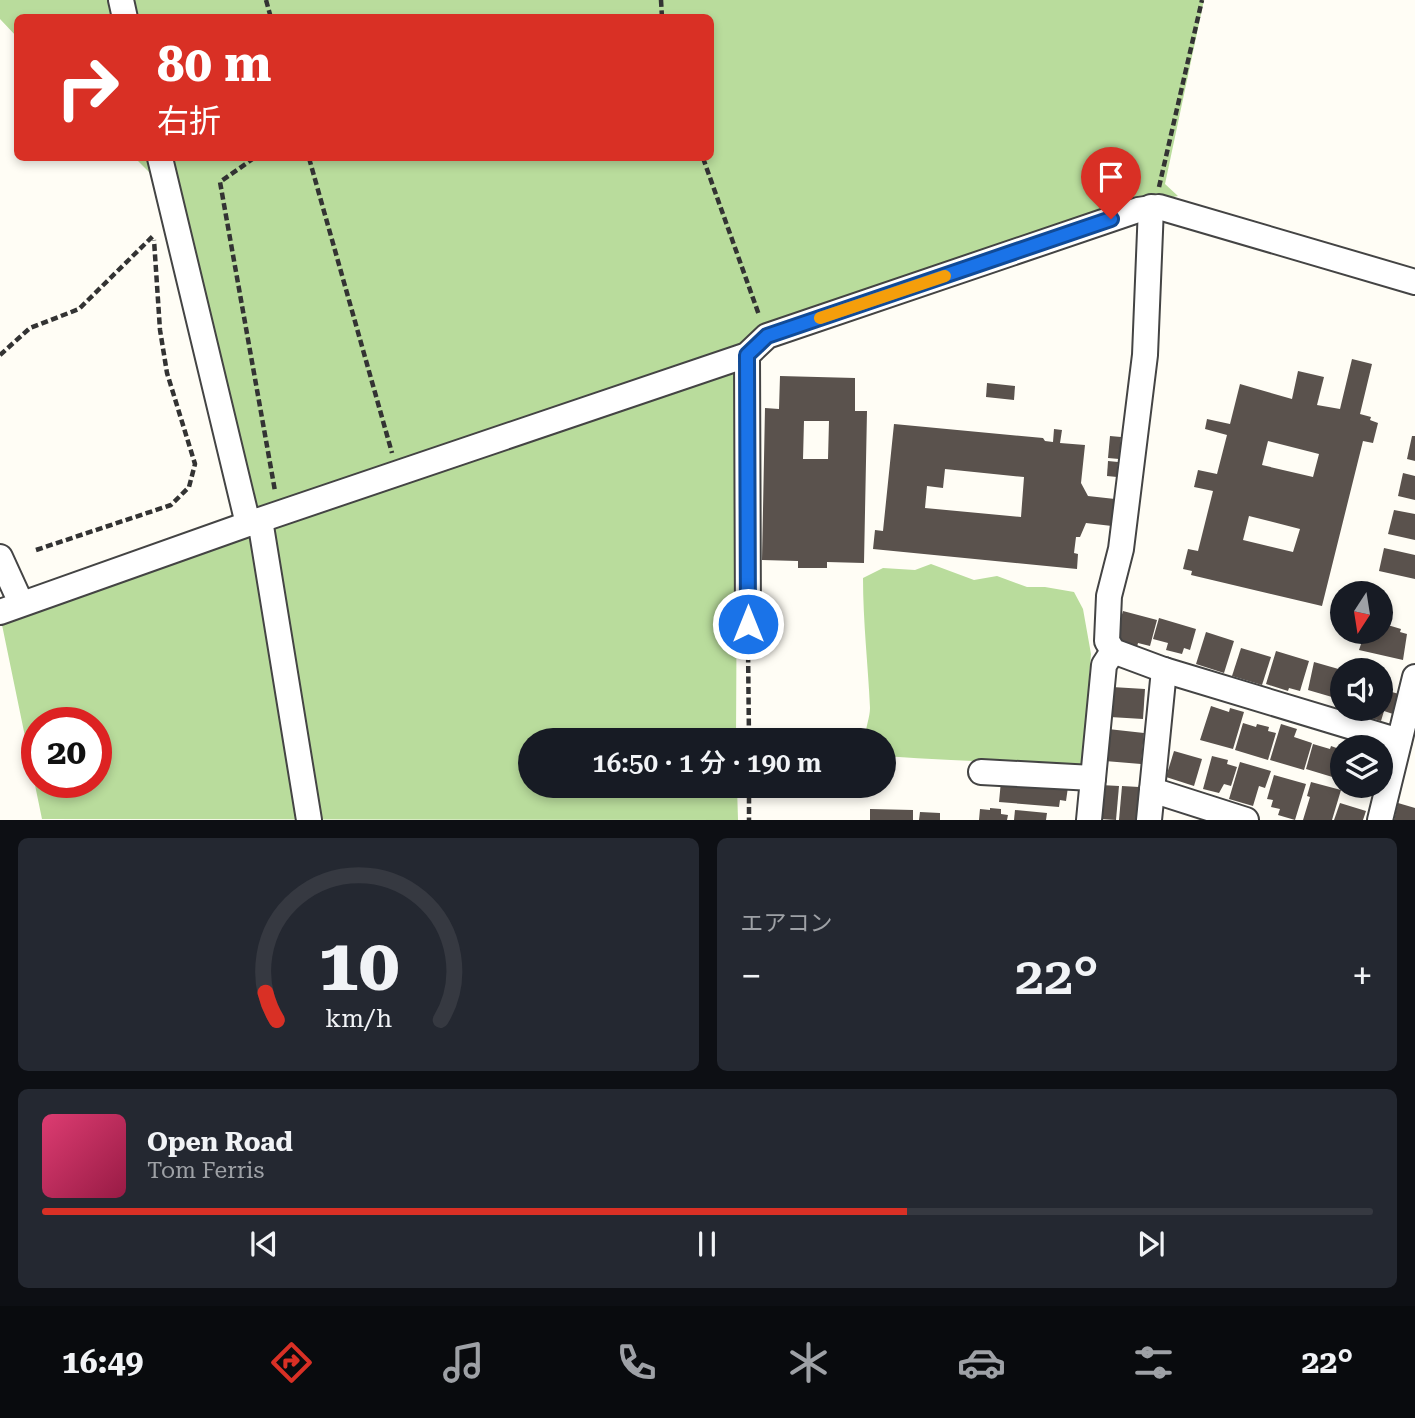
<!DOCTYPE html>
<html lang="ja">
<head>
<meta charset="utf-8">
<style>
	:root { --surface:#171b24; --page:#242831; --text:#f1f3f6; --muted:#9ea1a6; --line:#363941; --accent:#d93025 }
	body { margin:0; font-family:"Roboto Serif","Noto Sans JP",serif; background:var(--page); color:var(--text); height:100vh; display:flex; flex-direction:column; font-size:26px; white-space:nowrap }
	* { box-sizing:border-box; margin:0 }
	p { font-size:23px; color:var(--muted) }
	.icon { flex:none; width:38px; height:38px; fill:none; stroke:currentColor; stroke-width:2; stroke-linecap:round; stroke-linejoin:round }
	.map { position:relative; height:820px; overflow:hidden }
	.panel { display:flex; flex-direction:column; gap:18px; padding:18px; background:#0d0f14; flex:1 }
	.panel>* { flex:none }
	.banner { position:absolute; left:14px; top:14px; width:700px; height:147px; border-radius:10px; box-shadow:0 4px 10px #0003; background:#d93025; color:#fff; overflow:hidden }
	.needle { width:46px; rotate:192deg }
	.buttons { position:absolute; left:1330px; top:581px; display:grid; gap:14px }
	.buttons a { display:grid; place-items:center; width:63px; height:63px; border-radius:50%; background:var(--surface); box-shadow:0 4px 10px #0003; font-size:35px }
	.speed { position:absolute; left:21px; top:707px; display:flex; gap:14px; font-size:35px; font-weight:700; text-align:center }
	.speed>* { display:grid; place-content:center; width:91px; height:91px; border-radius:50%; background:var(--surface); box-shadow:0 4px 10px #0003; line-height:1 }
	.speed .limit { border:10px solid #d22; background:#fff; color:#111 }
	.pin { position:absolute; display:grid; place-items:center; width:60px; height:60px; color:#fff; margin:-72px -30px; border-radius:50% 50% 50% 0; rotate:-45deg; box-shadow:0 0 7px #0007 }
	.pin .icon { rotate:45deg }
	.me { position:absolute; width:77px; margin:-38px; rotate:0deg; stroke-linejoin:round; filter:drop-shadow(0 0 5px #0008) }
	.turn { display:flex; align-items:center; gap:24px; height:147px; padding:0 28px; font-size:32px }
	.turn .icon { width:91px; height:91px; stroke-width:2.5 }
	.turn b { display:block; font-size:49px; line-height:60px }
	.big { font-size:52px; font-weight:600; line-height:1.1 }
	.panel .tile { flex:1; display:flex; flex-direction:column; justify-content:center; gap:10px; min-width:0; padding:0 24px; border-radius:10px; background:var(--page) }
	.panel .dial { align-items:center; gap:0 }
	.dial svg { height:182px; overflow:visible; fill:none; stroke:var(--line); stroke-width:7; stroke-linecap:round; text-anchor:middle }
	.dial text { fill:var(--text); stroke:none }
	.song { display:flex; align-items:center; gap:21px }
	.cover { width:84px; height:84px; border-radius:10px; background:linear-gradient(135deg,hsl(340 70% 55%),hsl(340 70% 35%)) }
	.played { height:7px; border-radius:4px; background:linear-gradient(90deg,var(--accent) 65%,var(--line) 65%) }
	.keys { display:flex; justify-content:space-around; direction:ltr }
	.heat { display:flex; justify-content:space-between; align-items:center; font-size:38px; direction:ltr }
	.panel .tiles { flex:1; display:grid; gap:18px; grid-template-columns:1fr 1fr }
	.tile:last-child { grid-column:span 2 }
	.trip { position:absolute; left:518px; top:728px; width:378px; height:70px; border-radius:35px; background:var(--surface); box-shadow:0 4px 10px #0003; font-weight:600; line-height:70px; text-align:center }
	.menu { display:flex; height:112px; justify-content:space-around; align-items:center; background:#090b0e; color:var(--muted) }
	.menu .icon { width:49px; height:49px }
	.menu .active { color:var(--accent) }
	.menu b { font-size:32px; color:var(--text) }
	.map>svg:first-child { display:block }
	.forest { fill:#b9dc9c; fill-rule:evenodd }
	.building { fill:#5a524d; fill-rule:evenodd }
	.lines { fill:none; stroke-linecap:round; stroke-linejoin:round }
	.minor-casing { stroke:#444; stroke-width:28 }
	.path { stroke:#333; stroke-width:4.5; stroke-dasharray:7 3.5; stroke-linecap:butt }
	.minor { stroke:#fff; stroke-width:24 }
	.route-casing { stroke:#114b97; stroke-width:18 }
	.route { stroke:#1a73e8; stroke-width:12 }
	.slow { stroke:#f59e0b; stroke-width:12 }
</style>
</head>
<body>
<div class="map">
<svg width="1415" height="820" viewBox="0 0 1415 820">
	<rect width="100%" height="100%" fill="#fffdf5"/>
	<g class="forest">
		<path d="M 0,0 L 1204,0 L 1165,184 L 1178,196 L 1140,204 L 738,347 L 736,740 L 530,740 L 530,786 L 737,786 L 738,820 L 42,819 L 1,620 L 249,533 L 154,177 L 135,158 L 710,158 L 710,18 L 18,18 L 17,37 L 0,19 ZM 37,723 L 96,723 L 96,782 L 37,782 Z"/>
		<path d="M 931,564 L 974,580 L 997,576 L 1027,587 L 1045,587 L 1074,592 L 1083,609 L 1091,654 L 1089,679 L 1093,704 L 1084,766 C 1017,762 951,761 884,756 L 884,740 L 866,740 C 864,730 870,719 870,708 C 868,665 863,622 863,578 L 883,568 L 915,570 Z"/>
	</g>
	<g class="building">
		<path d="M 1352,359 L 1372,364 L 1360,414 L 1371,417 L 1370,420 L 1378,423 L 1373,443 L 1363,441 L 1322,606 L 1191,575 L 1192,571 L 1183,569 L 1188,549 L 1198,551 L 1213,491 L 1194,487 L 1198,470 L 1217,474 L 1227,435 L 1205,429 L 1207,419 L 1230,424 L 1240,384 L 1292,399 L 1298,371 L 1324,377 L 1317,405 L 1340,409 ZM 1268,441 L 1319,454 L 1313,477 L 1262,465 ZM 1249,516 L 1300,529 L 1293,552 L 1243,540 Z"/>
		<path d="M 780,376 L 855,378 L 855,411 L 867,411 L 864,563 L 827,562 L 827,568 L 798,568 L 798,561 L 762,560 L 765,408 L 779,409 ZM 804,421 L 829,421 L 828,459 L 803,459 Z"/>
		<path d="M 987,383 L 1015,386 L 1014,400 L 986,397 Z"/>
		<path d="M 894,424 L 1043,438 L 1045,441 L 1053,442 L 1054,429 L 1062,430 L 1060,443 L 1085,445 L 1081,483 L 1088,496 L 1115,499 L 1112,526 L 1086,523 L 1080,537 L 1076,537 L 1074,553 L 1078,554 L 1077,569 L 873,549 L 875,530 L 883,531 ZM 945,469 L 1024,477 L 1021,517 L 925,508 L 927,486 L 943,488 Z"/>
		<path d="M 1110,436 L 1121,437 L 1119,459 L 1108,458 Z"/>
		<path d="M 1412,436 L 1415,436 L 1415,461 L 1407,459 Z"/>
		<path d="M 1108,461 L 1118,462 L 1117,477 L 1107,476 Z"/>
		<path d="M 1403,473 L 1415,476 L 1415,500 L 1398,496 Z"/>
		<path d="M 1394,510 L 1415,514 L 1415,540 L 1388,534 Z"/>
		<path d="M 1384,548 L 1415,555 L 1415,579 L 1379,571 Z"/>
		<path d="M 1123,611 L 1157,620 L 1150,646 L 1138,643 L 1137,647 L 1123,644 L 1117,632 Z"/>
		<path d="M 1159,618 L 1196,629 L 1190,650 L 1184,648 L 1182,654 L 1166,650 L 1168,643 L 1153,639 Z"/>
		<path d="M 1381,623 L 1401,629 L 1400,632 L 1407,634 L 1403,660 L 1359,650 L 1365,632 L 1381,632 Z"/>
		<path d="M 1206,632 L 1234,641 L 1224,673 L 1196,664 Z"/>
		<path d="M 1241,648 L 1271,657 L 1262,685 L 1232,676 Z"/>
		<path d="M 1276,651 L 1309,661 L 1300,691 L 1289,688 L 1288,691 L 1266,684 Z"/>
		<path d="M 1314,662 L 1342,670 L 1340,689 L 1337,688 L 1332,697 L 1308,690 Z"/>
		<path d="M 1112,687 L 1145,689 L 1143,719 L 1110,717 Z"/>
		<path d="M 1381,689 L 1399,694 L 1393,714 L 1384,711 L 1381,721 L 1342,709 L 1381,709 Z"/>
		<path d="M 1211,706 L 1229,712 L 1230,708 L 1244,712 L 1233,749 L 1200,740 Z"/>
		<path d="M 1243,723 L 1256,727 L 1257,724 L 1269,727 L 1268,731 L 1276,733 L 1268,760 L 1235,750 Z"/>
		<path d="M 1281,724 L 1297,729 L 1294,737 L 1312,743 L 1304,770 L 1270,760 Z"/>
		<path d="M 1108,729 L 1144,733 L 1141,764 L 1105,761 Z"/>
		<path d="M 1313,744 L 1330,749 L 1331,746 L 1342,750 L 1342,767 L 1339,779 L 1306,769 Z"/>
		<path d="M 1174,751 L 1202,759 L 1194,786 L 1166,777 Z"/>
		<path d="M 1212,756 L 1228,760 L 1227,764 L 1237,767 L 1231,786 L 1224,784 L 1219,793 L 1203,789 Z"/>
		<path d="M 1240,762 L 1271,771 L 1265,788 L 1259,786 L 1253,806 L 1229,799 Z"/>
		<path d="M 1274,775 L 1306,784 L 1295,820 L 1278,815 L 1280,809 L 1271,807 L 1273,800 L 1267,799 Z"/>
		<path d="M 1001,781 L 1068,787 L 1066,801 L 1060,800 L 1059,807 L 999,802 Z"/>
		<path d="M 1311,782 L 1341,790 L 1332,820 L 1303,820 L 1310,797 L 1307,796 Z"/>
		<path d="M 1101,785 L 1119,786 L 1116,820 L 1099,819 Z"/>
		<path d="M 1122,786 L 1139,787 L 1136,820 L 1119,820 Z"/>
		<path d="M 1340,803 L 1366,811 L 1363,820 L 1334,820 Z"/>
		<path d="M 1398,803 L 1415,808 L 1415,820 L 1394,820 Z"/>
		<path d="M 990,808 L 1001,809 L 1001,814 L 1008,815 L 1007,820 L 979,820 L 980,809 L 990,810 Z"/>
		<path d="M 870,809 L 913,810 L 913,820 L 870,820 Z"/>
		<path d="M 1015,810 L 1047,813 L 1046,820 L 1014,820 Z"/>
		<path d="M 920,812 L 940,813 L 940,820 L 919,820 Z"/>
	</g>
	<g class="lines">
		<g class="minor-casing">
			<g id="minor">
				<path d="M 121,0 L 125,18"/>
				<path d="M 160,158 L 248,524"/>
				<path d="M 1151,207 L 1145,355 L 1121,549 L 1109,596 L 1107,641 L 1113,651 L 1164,670 L 1399,741"/>
				<path d="M 747,355 L 748,624"/>
				<path d="M 260,520 L 309,820"/>
				<path d="M 0,557 L 21,603"/>
				<path d="M 0,612 L 248,524 L 747,355 L 767,336 L 1138,210 L 1159,207 L 1415,282"/>
				<path d="M 981,772 L 1093,778"/>
				<path d="M 1152,790 L 1246,820"/>
				<path d="M 1089,820 L 1104,665 L 1113,651"/>
				<path d="M 1149,820 L 1164,670"/>
				<path d="M 1380,820 L 1415,677"/>
			</g>
		</g>
		<g class="path">
			<path d="M 266,0 L 271,18"/>
			<path d="M 661,0 L 662,18"/>
			<path d="M 254,158 L 220,182 L 275,491"/>
			<path d="M 309,158 L 392,453"/>
			<path d="M 703,158 L 759,315"/>
			<path d="M 1159,187 L 1202,0"/>
			<path d="M 0,355 L 30,328 L 79,309 L 153,236"/>
			<path d="M 36,550 L 171,505 L 189,487 L 195,464 L 167,373 L 160,330 L 154,240"/>
			<path d="M 748,645 L 749,740"/>
			<path d="M 749,786 L 749,820"/>
		</g>
		<use href="#minor" class="minor"/>
	</g>
	<g class="lines">
		<g class="route-casing">
			<path id="route" d="M 748,624 L 747,355 L 767,336 L 1111,219"/>
		</g>
		<use href="#route" class="route"/>
		<path class="slow" d="M 820,318 L 945,276"/>
	</g>
</svg>
<div class="buttons">
<a><svg class="needle" viewBox="-14 -14 28 28"><path d="M0-13l5 13h-10z" fill="#e53935"/><path d="M0 13l5-13h-10z" fill="#9ea1a6"/></svg></a>
<a><svg class="icon" aria-label="sound" viewBox="0 0 24 24"><path d="M4 9h4l5-4v14l-5-4H4zM17 9q2 3 0 6"/></svg></a>
<a><svg class="icon" aria-label="layers" viewBox="0 0 24 24"><path d="M12 4l9 5-9 5-9-5zM3 14l9 5 9-5"/></svg></a>
</div>
<div class="speed"><div class="limit">20</div></div>
<div class="pin" style="left:1111px;top:219px;background:#d93025"><svg class="icon" aria-label="arrive" viewBox="0 0 24 24"><path d="M6 21V4h12l-3 4 3 4H6"/></svg></div>
<svg class="me" style="left:748px;top:624px" viewBox="-20 -20 40 40"><circle r="17" fill="#1a73e8" stroke="#fff" stroke-width="3"/><path d="M0-11L8 9 0 5-8 9z" fill="#fff"/></svg>
<div class="trip">16:50 · 1 分 · 190 m</div>
<div class="banner">
<div class="turn"><svg class="icon" aria-label="right" viewBox="0 0 24 24"><path d="M7 20v-9h11M14 6l5 5-5 5"/></svg><div><b>80 m</b>右折</div></div>
</div>
</div>
<section class="panel">
<div class="tiles">
<div class="tile dial"><svg viewBox="0 0 100 80">
<path d="M14 69A42 42 0 1 1 86 69"/>
<path d="M14 69A42 42 0 0 1 9 57" stroke="#d93025"/>
<text x="50" y="56" font-size="32" font-weight="700">10</text>
<text x="50" y="72" font-size="11">km/h</text>
</svg></div>
<div class="tile"><p>エアコン</p>
<div class="heat"><a>−</a><b class="big">22°</b><a>+</a></div>
</div>
<div class="tile">
<div class="song"><i class="cover"></i><div><b>Open Road</b><p>Tom Ferris</p></div></div>
<div class="played"></div>
<div class="keys"><svg class="icon" aria-label="previous" viewBox="0 0 24 24"><path d="M18 5L8 12l10 7zM5 5v14"/></svg><svg class="icon" aria-label="pause" viewBox="0 0 24 24"><path d="M8 5v14M16 5v14"/></svg><svg class="icon" aria-label="next" viewBox="0 0 24 24"><path d="M6 5l10 7-10 7zM19 5v14"/></svg></div>
</div>
</div>
</section>
<nav class="menu">
<b>16:49</b>
<svg class="icon active" aria-label="directions" viewBox="0 0 24 24"><path d="M12 3l9 9-9 9-9-9zM9 14v-3h6M13 9l2 2-2 2"/></svg>
<svg class="icon" aria-label="music" viewBox="0 0 24 24"><path d="M9 18V5l10-2v13"/><circle cx="6" cy="18" r="3"/><circle cx="16" cy="16" r="3"/></svg>
<svg class="icon" aria-label="phone" viewBox="0 0 24 24"><path d="M5 4h4l2 5-3 2q2 4 5 5l2-3 5 2v4C11 20 4 13 5 4z"/></svg>
<svg class="icon" aria-label="climate" viewBox="0 0 24 24"><path d="M12 3v18M4 7l16 10M4 17L20 7"/></svg>
<svg class="icon" aria-label="car" viewBox="0 0 24 24"><path d="M5 17H2v-5l4-1 3-4h7l3 4 3 1v5h-3M9 17h6M6 11h13"/><circle cx="7" cy="17" r="2"/><circle cx="17" cy="17" r="2"/></svg>
<svg class="icon" aria-label="filters" viewBox="0 0 24 24"><path d="M4 7h16M4 17h16"/><circle cx="9" cy="7" r="2"/><circle cx="15" cy="17" r="2"/></svg>
<b>22°</b>
</nav>
</body>
</html>
